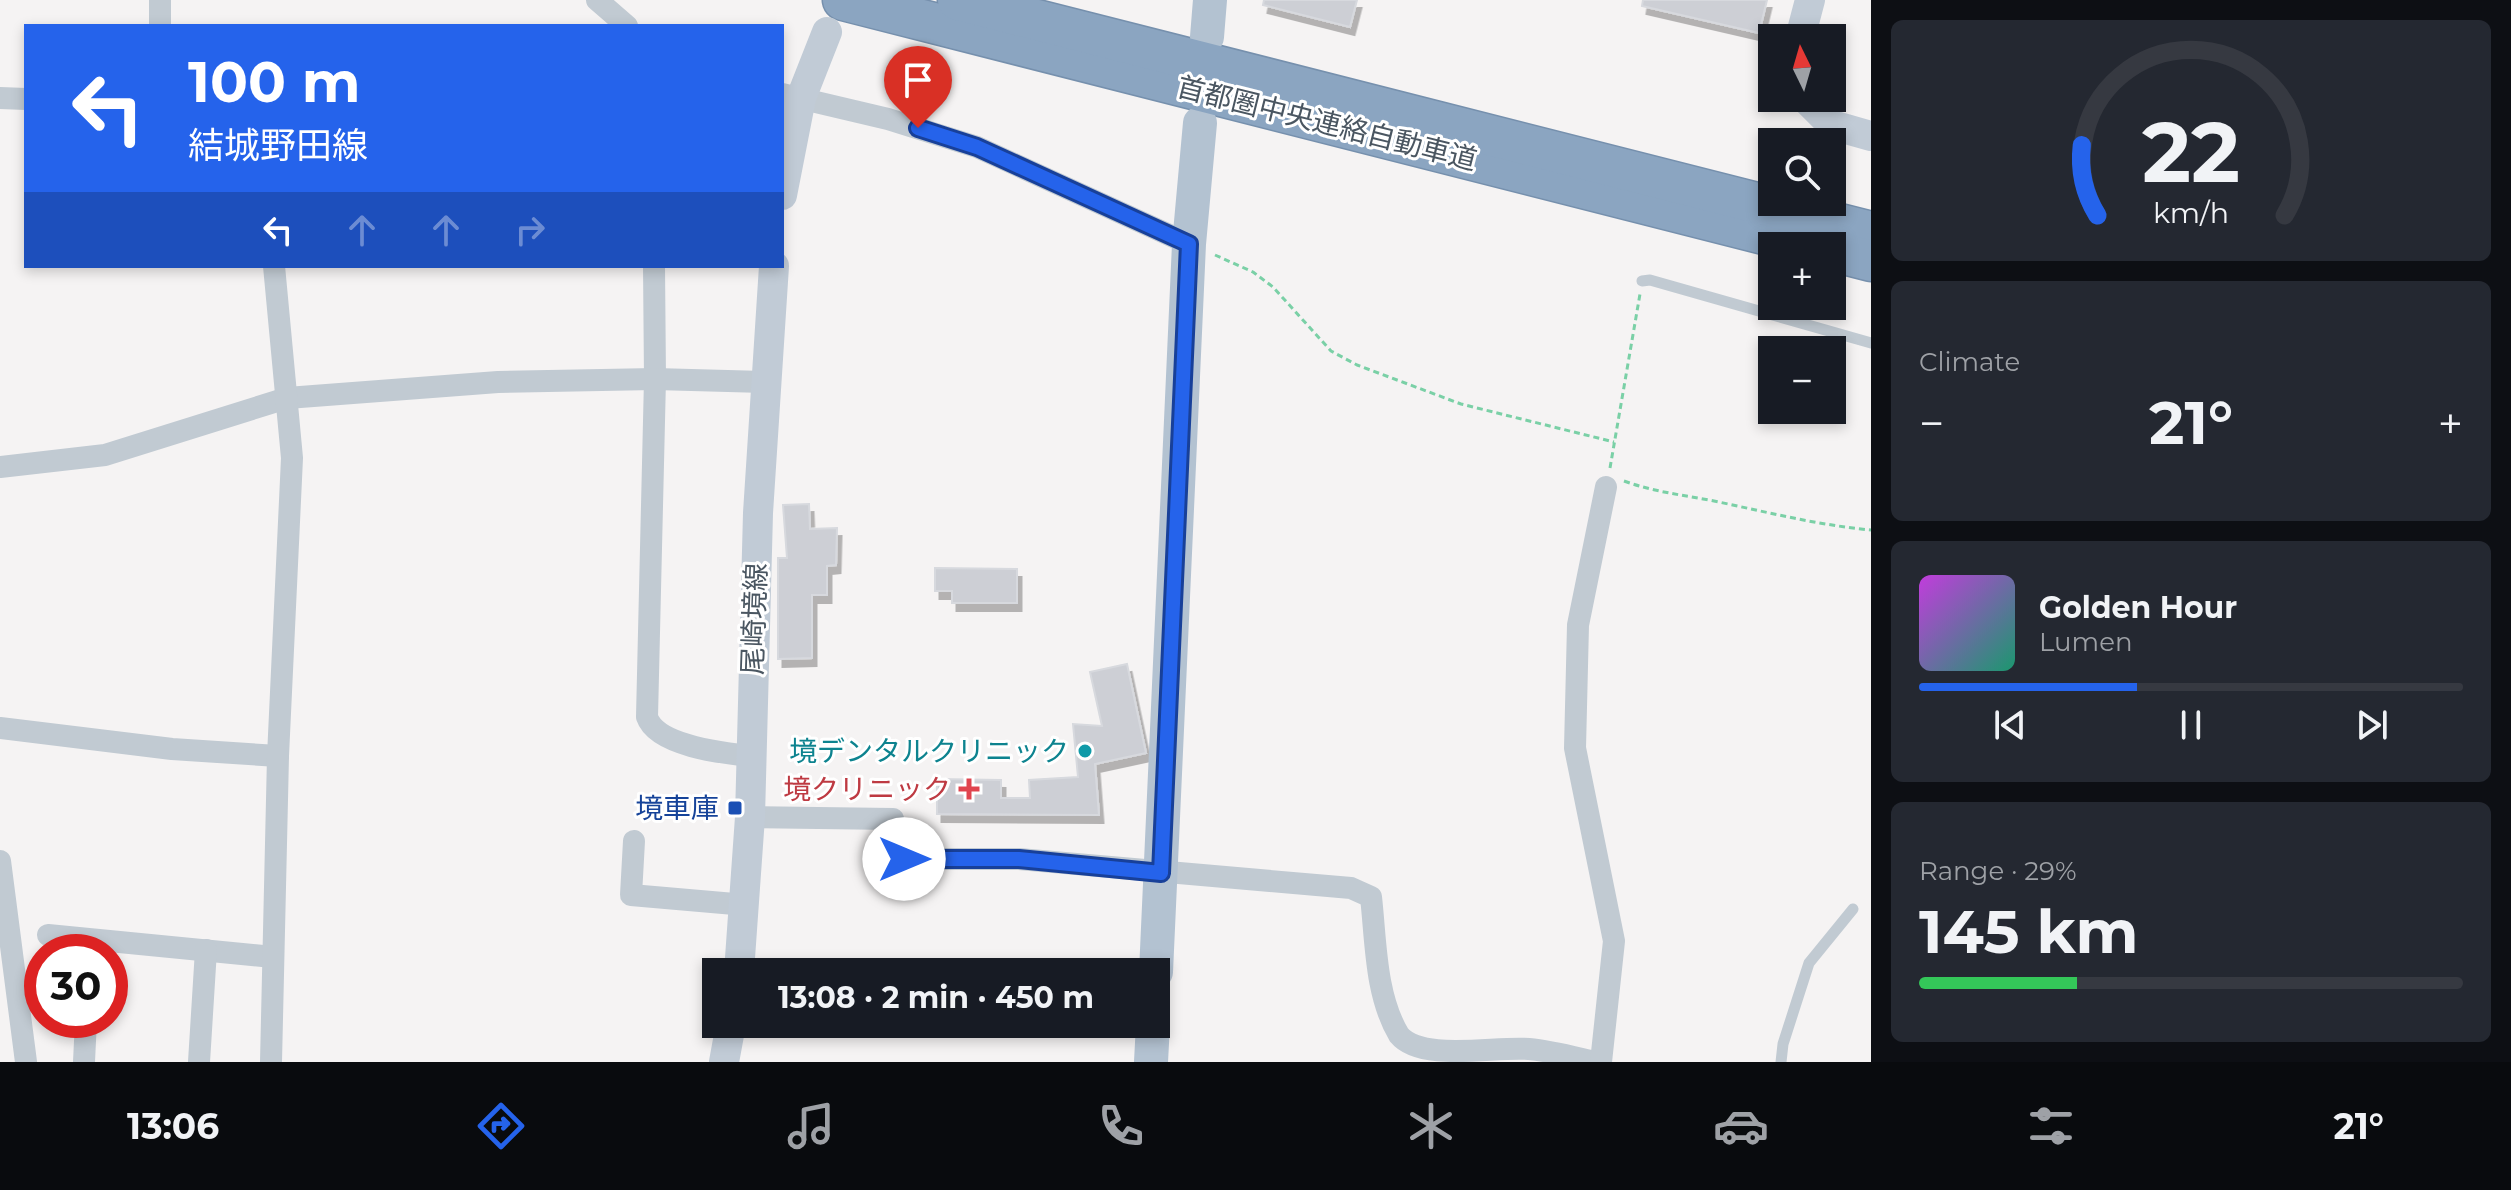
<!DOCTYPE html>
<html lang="en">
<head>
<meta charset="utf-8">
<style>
	:root { --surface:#171b24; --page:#242831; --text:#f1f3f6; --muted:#9ea1a6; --line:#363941; --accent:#2563eb }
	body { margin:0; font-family:Montserrat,"Noto Sans JP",sans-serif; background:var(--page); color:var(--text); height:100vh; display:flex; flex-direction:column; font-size:30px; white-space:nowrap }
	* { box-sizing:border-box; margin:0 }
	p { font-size:26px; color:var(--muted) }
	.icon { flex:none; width:44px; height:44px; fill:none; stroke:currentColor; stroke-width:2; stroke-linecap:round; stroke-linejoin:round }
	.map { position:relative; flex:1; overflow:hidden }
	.details { display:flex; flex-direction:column; gap:20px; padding:20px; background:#0d0f14; width:640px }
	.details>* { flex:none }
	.banner { position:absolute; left:24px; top:24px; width:760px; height:244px; border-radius:0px; box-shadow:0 4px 12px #0003; background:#2563eb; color:#fff; overflow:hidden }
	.needle { width:52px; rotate:355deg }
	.tools { position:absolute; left:1758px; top:24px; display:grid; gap:16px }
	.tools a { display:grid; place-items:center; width:88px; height:88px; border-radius:0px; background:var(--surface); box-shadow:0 4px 12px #0003; font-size:40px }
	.speed { position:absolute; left:24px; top:934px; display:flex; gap:16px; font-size:40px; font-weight:700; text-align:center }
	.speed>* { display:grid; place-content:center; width:104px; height:104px; border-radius:50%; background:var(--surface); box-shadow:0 4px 12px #0003; line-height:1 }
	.speed .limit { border:12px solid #d22; background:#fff; color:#111 }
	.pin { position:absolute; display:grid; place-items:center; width:68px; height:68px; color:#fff; margin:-82px -34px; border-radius:50% 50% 50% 0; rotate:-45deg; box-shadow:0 0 8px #0007 }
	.pin .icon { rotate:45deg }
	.me { position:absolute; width:88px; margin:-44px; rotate:90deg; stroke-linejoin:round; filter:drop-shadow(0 0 6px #0008) }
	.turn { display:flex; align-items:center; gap:28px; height:168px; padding:0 32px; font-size:36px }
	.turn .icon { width:104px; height:104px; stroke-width:2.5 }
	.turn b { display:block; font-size:56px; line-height:68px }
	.lanes { display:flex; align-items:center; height:76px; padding:0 32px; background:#0003; justify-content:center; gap:40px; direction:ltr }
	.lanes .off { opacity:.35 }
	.big { font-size:60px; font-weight:700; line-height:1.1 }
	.details .card { flex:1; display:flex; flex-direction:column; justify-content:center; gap:12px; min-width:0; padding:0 28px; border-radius:12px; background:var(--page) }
	.details .dial { align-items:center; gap:0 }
	.dial svg { height:208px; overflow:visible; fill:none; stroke:var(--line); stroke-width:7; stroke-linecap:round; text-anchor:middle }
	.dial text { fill:var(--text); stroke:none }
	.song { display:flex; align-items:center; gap:24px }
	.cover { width:96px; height:96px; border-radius:12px; background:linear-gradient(135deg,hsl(290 70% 55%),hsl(160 70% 35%)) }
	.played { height:8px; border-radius:4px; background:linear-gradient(90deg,var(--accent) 40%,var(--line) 40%) }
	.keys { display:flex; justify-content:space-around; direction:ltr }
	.heat { display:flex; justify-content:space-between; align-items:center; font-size:44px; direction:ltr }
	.charge { height:12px; border-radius:6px; background:linear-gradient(90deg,#34c759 29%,var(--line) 0) }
	.trip { position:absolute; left:702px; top:958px; width:468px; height:80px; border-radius:0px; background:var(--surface); box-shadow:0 4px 12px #0003; font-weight:700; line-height:80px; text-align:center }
	.menu { display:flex; height:128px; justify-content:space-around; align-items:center; background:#090b0e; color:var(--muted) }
	.menu .icon { width:56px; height:56px }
	.menu .selected { color:var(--accent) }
	.menu b { font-size:36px; color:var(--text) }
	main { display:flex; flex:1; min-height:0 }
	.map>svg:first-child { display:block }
	.building { fill:#cdcfd5; stroke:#d7d9de; stroke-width:2; filter:url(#shadow) }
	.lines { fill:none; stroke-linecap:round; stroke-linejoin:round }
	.highway-casing { stroke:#7690ad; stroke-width:43 }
	.path { stroke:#7ad0a6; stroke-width:3; stroke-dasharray:6 4; stroke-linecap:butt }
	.lane { stroke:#c1cad2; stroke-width:11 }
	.street { stroke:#c1cad2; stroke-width:22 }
	.secondary { stroke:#c1cbd6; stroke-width:30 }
	.primary { stroke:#b3c2d1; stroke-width:34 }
	.highway { stroke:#8ba5c1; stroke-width:40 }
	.route-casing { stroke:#184099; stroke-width:20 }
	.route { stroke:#2563eb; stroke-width:14 }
	.culture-dot { fill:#0f9aa8; stroke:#fff; stroke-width:3 }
	.health-dot { fill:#e0444e; stroke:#fff; stroke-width:3 }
	.transit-dot { fill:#1a4fb4; stroke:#fff; stroke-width:3 }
	.labels { text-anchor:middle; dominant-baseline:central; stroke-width:6; stroke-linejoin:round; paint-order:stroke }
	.street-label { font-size:28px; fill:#4a5661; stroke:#fff }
	.culture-label { font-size:28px; fill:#0d838f; stroke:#fff; text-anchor:end }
	.health-label { font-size:28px; fill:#be3a42; stroke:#fff; text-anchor:end }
	.transit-label { font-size:28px; fill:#164399; stroke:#fff; text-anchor:end }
</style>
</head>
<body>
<main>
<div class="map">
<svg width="1871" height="1062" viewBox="0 0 1871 1062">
	<defs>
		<filter id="shadow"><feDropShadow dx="4.5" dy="8" stdDeviation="0" flood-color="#0004"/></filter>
	</defs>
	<rect width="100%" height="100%" fill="#f5f3f3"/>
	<g class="building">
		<path d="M 1264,0 L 1357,0 L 1350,27 L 1263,5 Z"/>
		<path d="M 1643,0 L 1767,0 L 1759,33 L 1642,6 Z"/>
		<path d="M 809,504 L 810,529 L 837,528 L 836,565 L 827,566 L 827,595 L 812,595 L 812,658 L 778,659 L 778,558 L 787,558 L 783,505 Z"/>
		<path d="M 935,568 L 1017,569 L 1017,603 L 952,603 L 952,591 L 935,591 Z"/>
		<path d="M 1127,664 L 1146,753 L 1095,764 L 1099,815 L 937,814 L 937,779 L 1001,780 L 1001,798 L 1030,798 L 1029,780 L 1078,777 L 1073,724 L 1102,726 L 1090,672 Z"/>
	</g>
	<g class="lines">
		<g class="highway-casing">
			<g id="highway">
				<path d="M 843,0 L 1811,246"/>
				<path d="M 958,0 L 1871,232"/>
				<path d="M 1832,251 L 1871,261"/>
			</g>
		</g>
		<g class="path">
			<path d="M 1215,255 L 1253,272 L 1273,287 L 1331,351 L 1357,365 L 1461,404 L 1614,442"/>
			<path d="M 1610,468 L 1640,294"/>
			<path d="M 1624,481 C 1654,492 1683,495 1714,501 C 1767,512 1817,525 1871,530"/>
		</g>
		<g class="lane">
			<path d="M 1642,281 L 1650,280 L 1871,343"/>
			<path d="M 1781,1062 L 1783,1044 L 1809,963 L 1853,909"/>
		</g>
		<g class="street">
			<path d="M 597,0 L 627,26"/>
			<path d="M 160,26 L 160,0"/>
			<path d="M 782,94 L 888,119 L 977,147 L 1189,244"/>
			<path d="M 0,98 L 26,99"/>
			<path d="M 654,266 L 655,379 L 647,717 C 657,746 723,753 750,756"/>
			<path d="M 0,467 L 105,455 L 287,398 L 498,382 L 655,379 L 765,382"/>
			<path d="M 0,728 L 172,749 L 278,756"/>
			<path d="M 750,817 L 893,819 L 904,859 L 1019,859 L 1351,888 L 1371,897 C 1376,941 1375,995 1399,1035 C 1421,1062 1495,1046 1529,1049 C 1551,1051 1573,1057 1595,1062"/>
			<path d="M 634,841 L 631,895 L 746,905"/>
			<path d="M 0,861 L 26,1062"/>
			<path d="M 48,935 L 273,957"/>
			<path d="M 84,1062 L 86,1020"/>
			<path d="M 199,1062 L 206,950"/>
			<path d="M 271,1062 L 278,756 L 292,458 L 274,266"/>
			<path d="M 1601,1062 L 1614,941 L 1575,748 L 1578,625 L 1606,487"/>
		</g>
		<g class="secondary">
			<path d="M 1800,38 L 1810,0"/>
			<path d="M 1805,98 L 1832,125 L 1871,136"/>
			<path d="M 782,195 L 801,98 L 827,32"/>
			<path d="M 739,972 L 750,817 L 758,513 L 774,266"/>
			<path d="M 724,1062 L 731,1024"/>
		</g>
		<g class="primary">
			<path d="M 1207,37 L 1210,0"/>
			<path d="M 1156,972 L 1189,244 L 1200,123"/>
			<path d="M 1151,1062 L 1153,1024"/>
		</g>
		<use href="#highway" class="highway"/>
	</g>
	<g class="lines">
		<g class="route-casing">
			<path id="route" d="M 904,859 L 1019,859 L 1161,873 L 1189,244 L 977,147 L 918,128"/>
		</g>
		<use href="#route" class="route"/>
	</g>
	<circle class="culture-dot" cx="1085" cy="751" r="8"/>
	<path class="health-dot" d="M965 777h8v8h8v8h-8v8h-8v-8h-8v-8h8z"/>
	<rect class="transit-dot" x="727" y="800" width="16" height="16" rx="4"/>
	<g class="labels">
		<g class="street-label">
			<text transform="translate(1327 123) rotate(14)">首都圏中央連絡自動車道</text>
			<text transform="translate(754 619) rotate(-88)">尾崎境線</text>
		</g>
		<g class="culture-label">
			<text x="1069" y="751">境デンタルクリニック</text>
		</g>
		<g class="health-label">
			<text x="951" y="789">境クリニック</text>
		</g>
		<g class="transit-label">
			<text x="719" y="808">境車庫</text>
		</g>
	</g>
</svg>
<div class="tools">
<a><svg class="needle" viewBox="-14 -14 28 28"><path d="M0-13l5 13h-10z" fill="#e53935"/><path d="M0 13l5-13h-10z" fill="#9ea1a6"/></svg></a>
<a><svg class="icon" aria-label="search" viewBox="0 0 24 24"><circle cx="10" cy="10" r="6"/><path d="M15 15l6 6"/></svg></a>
<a>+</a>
<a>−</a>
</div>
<div class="speed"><div class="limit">30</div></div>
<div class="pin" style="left:918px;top:128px;background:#d93025"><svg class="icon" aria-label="arrive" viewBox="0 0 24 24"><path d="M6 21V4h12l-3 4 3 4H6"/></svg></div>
<svg class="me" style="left:904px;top:859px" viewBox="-20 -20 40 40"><circle r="19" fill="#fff"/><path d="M0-13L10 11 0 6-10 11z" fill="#2563eb"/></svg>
<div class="trip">13:08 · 2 min · 450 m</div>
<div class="banner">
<div class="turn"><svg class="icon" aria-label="left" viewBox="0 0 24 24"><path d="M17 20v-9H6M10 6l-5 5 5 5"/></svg><div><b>100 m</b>結城野田線</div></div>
<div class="lanes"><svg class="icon" aria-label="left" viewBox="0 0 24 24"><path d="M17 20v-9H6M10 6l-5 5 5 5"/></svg><svg class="icon off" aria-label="ahead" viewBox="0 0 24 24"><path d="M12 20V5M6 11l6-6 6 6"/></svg><svg class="icon off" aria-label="ahead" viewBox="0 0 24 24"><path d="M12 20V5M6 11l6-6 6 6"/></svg><svg class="icon off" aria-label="right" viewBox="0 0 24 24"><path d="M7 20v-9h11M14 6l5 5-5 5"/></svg></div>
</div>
</div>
<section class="details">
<div class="card dial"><svg viewBox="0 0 100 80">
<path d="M14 69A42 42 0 1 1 86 69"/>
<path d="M14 69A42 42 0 0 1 8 42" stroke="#2563eb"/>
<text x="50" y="56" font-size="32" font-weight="700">22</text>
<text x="50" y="72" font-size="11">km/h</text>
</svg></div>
<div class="card"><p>Climate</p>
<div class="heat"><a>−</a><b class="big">21°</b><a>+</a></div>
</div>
<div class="card">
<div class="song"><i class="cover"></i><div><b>Golden Hour</b><p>Lumen</p></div></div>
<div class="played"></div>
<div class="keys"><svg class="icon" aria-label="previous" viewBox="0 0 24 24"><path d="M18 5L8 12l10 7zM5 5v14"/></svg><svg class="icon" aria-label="pause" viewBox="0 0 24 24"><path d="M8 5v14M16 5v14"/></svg><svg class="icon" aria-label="next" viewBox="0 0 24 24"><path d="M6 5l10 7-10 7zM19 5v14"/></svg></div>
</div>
<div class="card"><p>Range · 29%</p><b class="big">145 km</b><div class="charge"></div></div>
</section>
</main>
<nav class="menu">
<b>13:06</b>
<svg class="icon selected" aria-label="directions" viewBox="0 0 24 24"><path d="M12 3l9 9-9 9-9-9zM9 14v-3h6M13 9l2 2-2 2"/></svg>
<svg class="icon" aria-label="music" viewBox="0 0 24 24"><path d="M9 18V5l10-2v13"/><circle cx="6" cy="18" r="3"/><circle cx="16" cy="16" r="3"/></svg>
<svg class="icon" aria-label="phone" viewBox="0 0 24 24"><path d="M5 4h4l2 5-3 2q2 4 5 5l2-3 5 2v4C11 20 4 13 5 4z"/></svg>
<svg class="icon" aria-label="climate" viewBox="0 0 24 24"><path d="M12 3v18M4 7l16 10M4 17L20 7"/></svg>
<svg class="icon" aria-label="car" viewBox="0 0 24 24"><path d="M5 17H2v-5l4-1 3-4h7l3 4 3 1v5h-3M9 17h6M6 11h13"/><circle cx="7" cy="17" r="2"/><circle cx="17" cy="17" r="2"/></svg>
<svg class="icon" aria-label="filters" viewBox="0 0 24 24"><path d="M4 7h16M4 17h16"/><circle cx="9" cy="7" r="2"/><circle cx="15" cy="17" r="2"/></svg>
<b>21°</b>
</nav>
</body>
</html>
